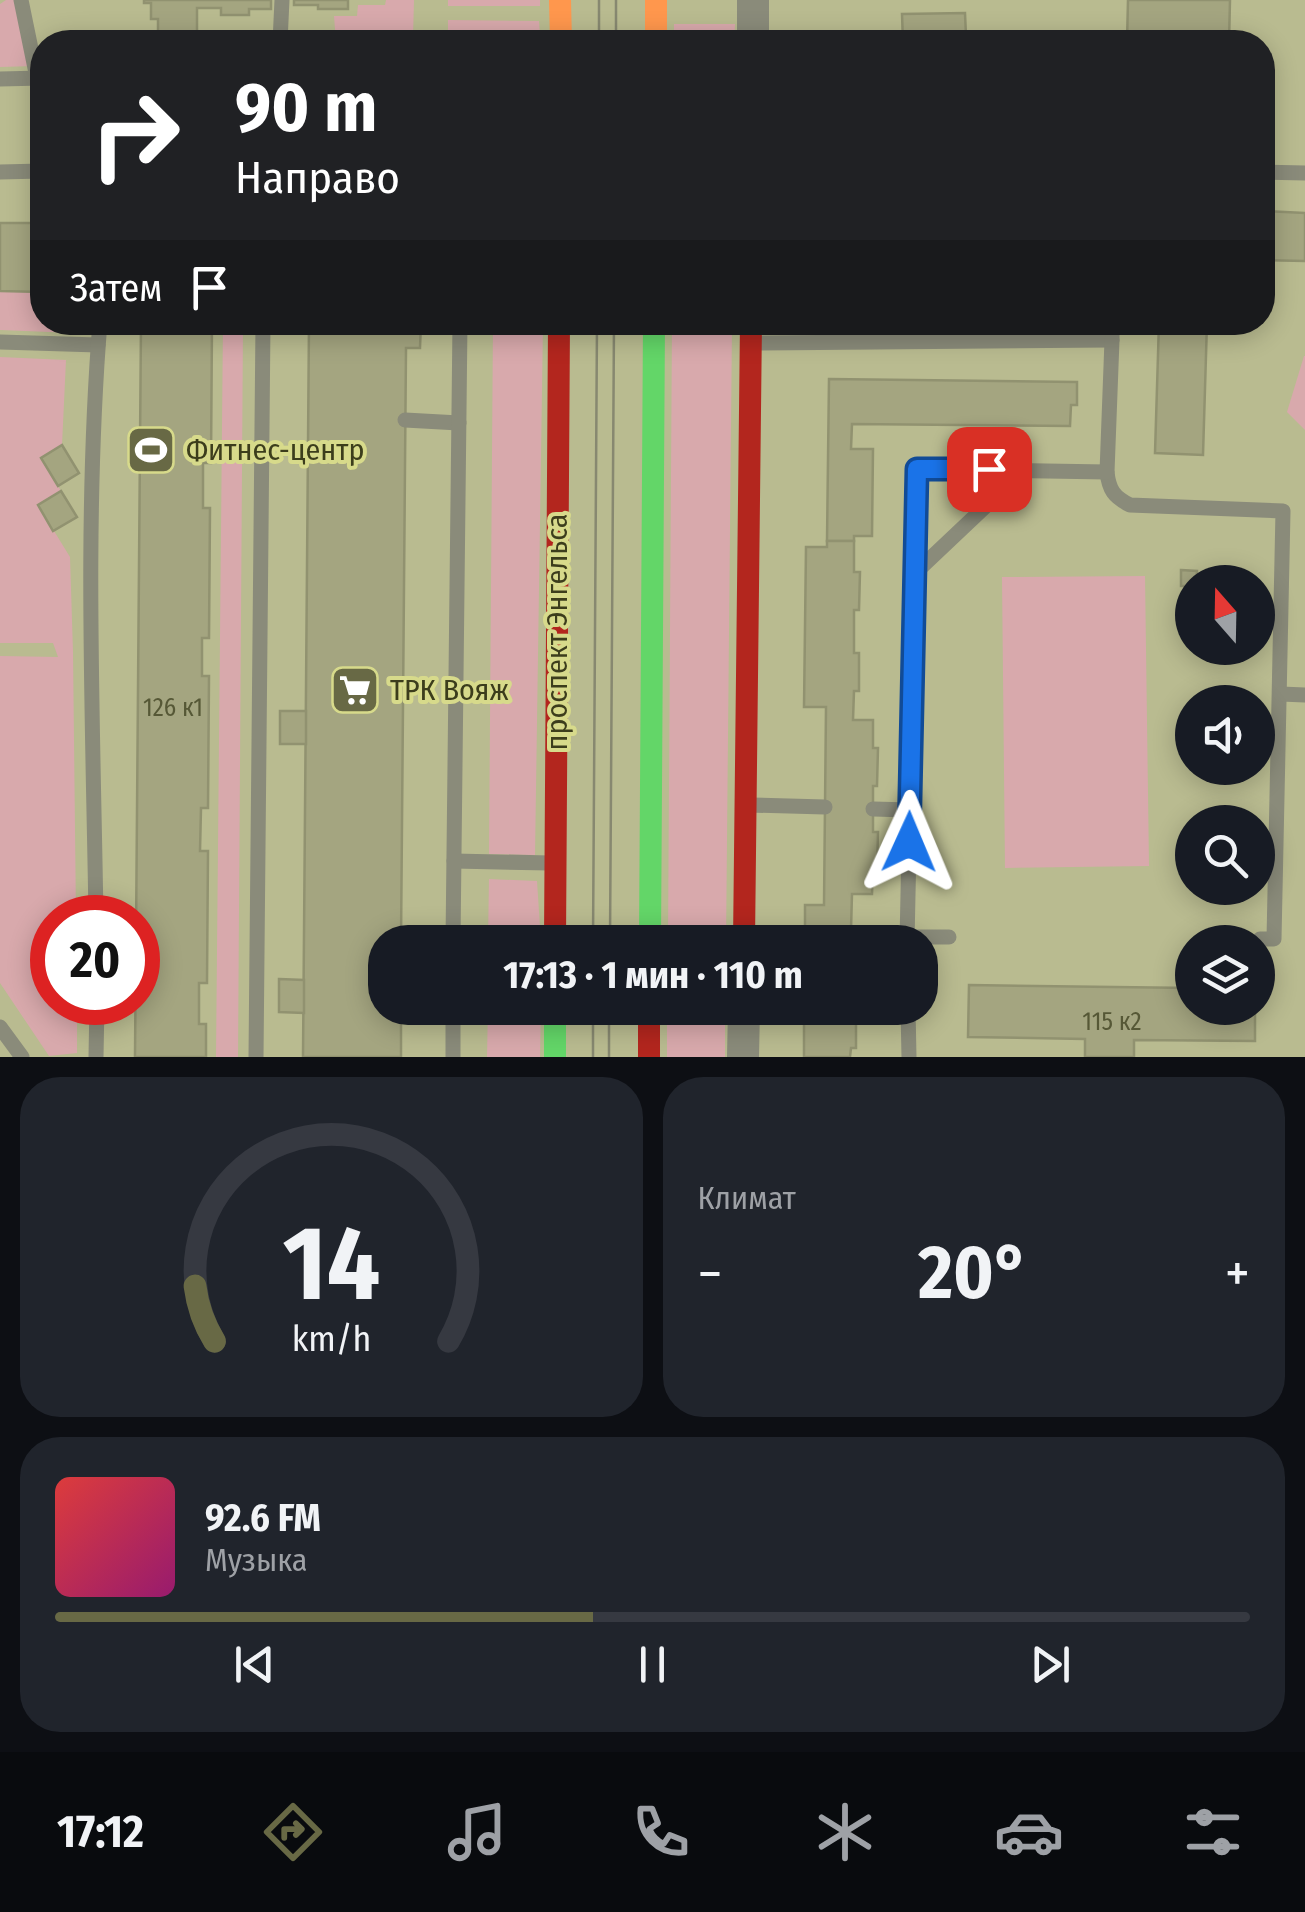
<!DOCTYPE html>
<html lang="ru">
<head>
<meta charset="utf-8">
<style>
	:root { --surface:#171b24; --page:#20242c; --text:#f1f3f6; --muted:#9ea1a6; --line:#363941; --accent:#686945 }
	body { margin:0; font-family:"Fira Sans Condensed",sans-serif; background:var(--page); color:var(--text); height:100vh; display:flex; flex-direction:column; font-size:38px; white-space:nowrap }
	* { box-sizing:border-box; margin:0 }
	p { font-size:32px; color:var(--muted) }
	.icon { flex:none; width:55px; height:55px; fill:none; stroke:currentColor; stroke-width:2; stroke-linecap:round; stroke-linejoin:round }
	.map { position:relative; height:1057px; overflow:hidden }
	.drawer { display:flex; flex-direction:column; gap:20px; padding:20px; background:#0d0f14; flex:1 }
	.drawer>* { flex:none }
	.banner { position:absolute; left:30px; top:30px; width:1245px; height:305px; border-radius:40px; box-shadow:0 5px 25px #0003; background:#202124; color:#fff; overflow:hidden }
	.needle { width:65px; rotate:340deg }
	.buttons { position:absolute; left:1175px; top:565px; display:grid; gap:20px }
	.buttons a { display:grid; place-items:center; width:100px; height:100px; border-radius:50%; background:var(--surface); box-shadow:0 5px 25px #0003; font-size:50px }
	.speed { position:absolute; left:30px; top:895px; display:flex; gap:20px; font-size:50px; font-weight:700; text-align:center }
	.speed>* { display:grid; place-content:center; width:130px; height:130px; border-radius:50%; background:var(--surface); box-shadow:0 5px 25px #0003; line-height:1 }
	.speed .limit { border:15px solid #d22; background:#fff; color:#111 }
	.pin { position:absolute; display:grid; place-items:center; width:85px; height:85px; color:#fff; margin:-42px; border-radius:20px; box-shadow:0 5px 15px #0006 }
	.me { position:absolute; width:110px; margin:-55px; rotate:1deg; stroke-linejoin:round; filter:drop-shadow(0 0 8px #0008) }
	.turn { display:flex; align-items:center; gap:35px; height:210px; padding:0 40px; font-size:45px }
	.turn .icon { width:130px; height:130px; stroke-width:2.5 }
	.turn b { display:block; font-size:70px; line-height:85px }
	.then { display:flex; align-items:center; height:95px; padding:0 40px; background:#0003; gap:20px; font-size:38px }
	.big { font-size:75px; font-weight:700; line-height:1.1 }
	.drawer .card { flex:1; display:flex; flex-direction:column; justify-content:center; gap:15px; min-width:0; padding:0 35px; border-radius:40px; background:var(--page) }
	.drawer .dial { align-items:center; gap:0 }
	.dial svg { height:260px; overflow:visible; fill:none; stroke:var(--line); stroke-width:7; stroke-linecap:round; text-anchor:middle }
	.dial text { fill:var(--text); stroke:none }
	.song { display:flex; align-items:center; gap:30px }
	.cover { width:120px; height:120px; border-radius:15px; background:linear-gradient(135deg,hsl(0 70% 55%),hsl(320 70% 35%)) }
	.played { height:10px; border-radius:5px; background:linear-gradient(90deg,var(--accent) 45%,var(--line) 45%) }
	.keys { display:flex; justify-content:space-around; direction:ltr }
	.heat { display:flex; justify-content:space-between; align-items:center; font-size:55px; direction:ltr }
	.drawer .tiles { flex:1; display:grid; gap:20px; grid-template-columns:1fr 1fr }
	.card:last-child { grid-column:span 2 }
	.trip { position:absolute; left:368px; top:925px; width:570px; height:100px; border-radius:40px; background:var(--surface); box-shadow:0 5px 25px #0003; font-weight:700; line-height:100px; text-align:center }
	.dock { display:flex; height:160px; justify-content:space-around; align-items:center; background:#090b0e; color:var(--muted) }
	.dock .icon { width:70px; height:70px }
	.dock .current { color:var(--accent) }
	.dock b { font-size:45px; color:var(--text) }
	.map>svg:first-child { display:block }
	.green { fill:#d8a9ac }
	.building { fill:#a4a580; stroke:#919270; stroke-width:2.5 }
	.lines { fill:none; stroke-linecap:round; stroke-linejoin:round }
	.lane { stroke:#8a8b7a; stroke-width:15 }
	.street { stroke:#8a8b7a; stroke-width:32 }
	.fast { stroke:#63d668; stroke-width:22 }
	.slow { stroke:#ff974d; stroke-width:22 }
	.jam { stroke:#b3261e; stroke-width:22 }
	.tram { stroke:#878870; stroke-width:2.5 }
	.route-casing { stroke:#114b97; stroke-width:25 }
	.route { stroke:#1a73e8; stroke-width:18 }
	.labels { text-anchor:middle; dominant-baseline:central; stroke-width:8; stroke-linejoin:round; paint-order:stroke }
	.number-label { font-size:25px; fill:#565836 }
	.poi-label { font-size:30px; fill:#3c3d1c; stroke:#d7da8b; text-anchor:start }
	.street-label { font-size:30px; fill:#3c3d1c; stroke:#d7da8b }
</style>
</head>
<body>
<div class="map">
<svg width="1305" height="1057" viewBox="0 0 1305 1057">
	<rect width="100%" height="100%" fill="#b9bb90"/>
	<g class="green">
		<path d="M 6,0 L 21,0 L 34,66 L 0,67 L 0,4 Z"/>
		<path d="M 386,0 L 414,0 L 413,37 L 405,42 L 336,42 L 334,16 L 357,16 L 358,5 L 385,5 Z"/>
		<rect x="448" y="0" width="92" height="6"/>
		<path d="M 448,20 L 539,21 L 540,36 L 474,42 L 448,42 Z"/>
		<path d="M 674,24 L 735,24 L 734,42 L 674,42 Z"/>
		<path d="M 0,291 L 42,292 L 42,322 L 90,323 L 90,326 L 75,333 L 0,330 Z"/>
		<path d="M 243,322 L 238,1057 L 216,1057 L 223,323 Z"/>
		<path d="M 493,323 L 543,323 L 535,855 L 489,854 Z"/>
		<path d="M 672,323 L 732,323 L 726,942 L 668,942 Z"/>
		<path d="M 1304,356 L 1305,356 L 1305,430 L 1287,412 Z"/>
		<path d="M 0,357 L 66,360 L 62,445 L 41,458 L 61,491 L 38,505 L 70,557 L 73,652 L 76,917 L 52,918 L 52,1002 L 77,1003 L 77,1053 L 49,1056 L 0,983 L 0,656 L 58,657 L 53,643 L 0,643 Z"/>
		<path d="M 1145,576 L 1149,866 L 1005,868 L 1002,577 Z"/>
		<path d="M 489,879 L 537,881 L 541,942 L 488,942 Z"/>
		<path d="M 488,1008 L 541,1008 L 540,1057 L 487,1057 Z"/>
		<rect x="667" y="1008" width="58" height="49"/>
	</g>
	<g class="building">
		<path d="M 144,0 L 271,0 L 271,9 L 249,9 L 249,15 L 221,15 L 221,8 L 197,8 L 197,34 L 186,33 L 186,40 L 169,40 L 169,33 L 158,33 L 158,19 L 151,19 L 151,3 L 144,3 Z"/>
		<path d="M 294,0 L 348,0 L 348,9 L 318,9 L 318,5 L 294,5 Z"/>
		<path d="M 1128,0 L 1230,0 L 1229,42 L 1127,42 Z"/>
		<path d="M 965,13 L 966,36 L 1002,36 L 1002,42 L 903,42 L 902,14 Z"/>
		<path d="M 1262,211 L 1305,213 L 1305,261 L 1262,260 Z"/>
		<path d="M 0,223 L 42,223 L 42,292 L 0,291 Z"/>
		<path d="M 141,322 L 212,322 L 211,463 L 203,463 L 203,508 L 210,508 L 209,638 L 202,638 L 202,676 L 209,676 L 208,808 L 201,808 L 200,851 L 208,851 L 207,983 L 199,983 L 199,1024 L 206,1024 L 206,1057 L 135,1057 Z"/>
		<path d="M 309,322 L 421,322 L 420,348 L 406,348 L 401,942 L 385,942 L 385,1008 L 401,1008 L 401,1057 L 303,1057 Z"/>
		<path d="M 1159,322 L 1207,322 L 1203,455 L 1155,453 Z"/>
		<path d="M 829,379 L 1077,382 L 1077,405 L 1071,405 L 1070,426 L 852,424 L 851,449 L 873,449 L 872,536 L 854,536 L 854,541 L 827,541 Z"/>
		<path d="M 62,445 L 79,473 L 58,486 L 41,458 Z"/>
		<path d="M 61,491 L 77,517 L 53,531 L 38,505 Z"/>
		<path d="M 827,541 L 854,541 L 854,572 L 860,572 L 859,610 L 854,610 L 854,653 L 859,653 L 859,691 L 854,691 L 853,720 L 873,720 L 873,748 L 878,748 L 877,786 L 873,786 L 873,832 L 878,832 L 877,870 L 873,870 L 872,894 L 852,894 L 851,930 L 857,930 L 856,942 L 805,942 L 805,905 L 824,905 L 826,707 L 804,707 L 806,547 L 827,547 Z"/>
		<path d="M 1181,570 L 1197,571 L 1196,582 L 1192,582 L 1192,586 L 1181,586 Z"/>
		<rect x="280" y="711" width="26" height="33"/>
		<path d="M 279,979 L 304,980 L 304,1013 L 279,1012 Z"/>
		<path d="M 969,985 L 1192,988 L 1192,1008 L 1255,1008 L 1255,1041 L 1134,1040 L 1134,1057 L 1085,1057 L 1085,1039 L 968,1037 Z"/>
		<path d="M 804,1008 L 851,1008 L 851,1011 L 856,1011 L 856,1048 L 851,1048 L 850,1057 L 804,1057 Z"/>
	</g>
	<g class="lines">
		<g class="lane">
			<path d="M 21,0 L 37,78"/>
			<path d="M 280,42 L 282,0"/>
			<path d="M 0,79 L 42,78"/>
			<path d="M 0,172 L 42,171"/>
			<path d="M 1262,172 L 1305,173"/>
			<path d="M 0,342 L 98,345"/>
			<path d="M 754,343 L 1112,340 L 1112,322"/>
			<path d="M 405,420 L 459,423"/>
			<path d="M 1107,472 C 1109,490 1114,497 1130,505 L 1283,511 L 1274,939 L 1260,939"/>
			<path d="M 915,573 L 1025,469"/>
			<path d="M 1281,694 L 1305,695"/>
			<path d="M 750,805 L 825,807"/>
			<path d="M 873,809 L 910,810"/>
			<path d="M 454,861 L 550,863"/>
			<path d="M 96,918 C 93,720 84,520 100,322"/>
			<path d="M 907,937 L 949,937"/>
			<path d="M 453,942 L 460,322"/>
			<path d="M 907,942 L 917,469 L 1107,472 L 1112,340"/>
			<path d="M 908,1008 L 909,1057"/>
			<path d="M 0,1027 L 22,1057"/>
			<path d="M 96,1057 L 97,1002"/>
			<path d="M 256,1057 L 263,322"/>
			<path d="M 453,1057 L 453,1008"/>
		</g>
		<g class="street">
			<path d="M 753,0 L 753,42"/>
			<path d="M 743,1057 L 744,1008"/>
		</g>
		<g class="fast">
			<path d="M 650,942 L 654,322"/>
			<path d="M 555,1008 L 555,1057"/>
		</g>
		<g class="slow">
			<path d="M 560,0 L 561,42"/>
			<path d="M 656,0 L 656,42"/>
		</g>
		<g class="jam">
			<path d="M 555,942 L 559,322"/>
			<path d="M 744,942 L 751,322"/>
			<path d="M 649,1008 L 649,1057"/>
		</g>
		<g class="tram">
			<path d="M 599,42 L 599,0"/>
			<path d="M 616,42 L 616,0"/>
			<path d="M 593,942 L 597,322"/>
			<path d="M 610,942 L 614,322"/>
			<path d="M 593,1057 L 593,1008"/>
			<path d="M 609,1057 L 609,1008"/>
		</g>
	</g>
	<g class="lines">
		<g class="route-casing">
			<path id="route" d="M 909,842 L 917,469 L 989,469"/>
		</g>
		<use href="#route" class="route"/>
	</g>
	<defs>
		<g id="stadium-square" transform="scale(2.5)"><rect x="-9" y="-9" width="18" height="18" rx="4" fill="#686945" stroke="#d7da8b"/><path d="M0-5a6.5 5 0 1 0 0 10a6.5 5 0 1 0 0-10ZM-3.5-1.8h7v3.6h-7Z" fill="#fff"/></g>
		<g id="supermarket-square" transform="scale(2.5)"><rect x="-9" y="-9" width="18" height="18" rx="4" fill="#686945" stroke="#d7da8b"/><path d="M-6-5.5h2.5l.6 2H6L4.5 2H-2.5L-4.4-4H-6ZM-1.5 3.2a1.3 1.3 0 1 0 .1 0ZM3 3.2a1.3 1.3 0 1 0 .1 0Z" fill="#fff"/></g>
	</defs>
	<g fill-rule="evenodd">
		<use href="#stadium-square" x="151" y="450"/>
		<use href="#supermarket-square" x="355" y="690"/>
	</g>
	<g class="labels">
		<g class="number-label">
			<text x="173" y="708">126 к1</text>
			<text x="1112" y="1022">115 к2</text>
		</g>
		<g class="poi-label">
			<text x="186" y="450">Фитнес-центр</text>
			<text x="390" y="690">ТРК Вояж</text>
		</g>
		<g class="street-label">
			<text transform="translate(557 632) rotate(-90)">проспект Энгельса</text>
		</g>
	</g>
</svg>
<div class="buttons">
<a><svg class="needle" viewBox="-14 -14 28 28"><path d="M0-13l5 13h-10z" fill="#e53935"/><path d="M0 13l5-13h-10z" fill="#9ea1a6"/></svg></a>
<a><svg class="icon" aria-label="sound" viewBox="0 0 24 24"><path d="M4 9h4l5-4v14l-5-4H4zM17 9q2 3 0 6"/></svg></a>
<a><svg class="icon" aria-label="search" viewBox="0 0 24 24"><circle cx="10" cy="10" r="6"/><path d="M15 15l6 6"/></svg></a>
<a><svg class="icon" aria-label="layers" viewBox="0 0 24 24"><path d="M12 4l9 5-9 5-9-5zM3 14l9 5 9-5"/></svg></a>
</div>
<div class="speed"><div class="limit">20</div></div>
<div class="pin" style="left:989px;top:469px;background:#d93025"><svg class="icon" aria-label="arrive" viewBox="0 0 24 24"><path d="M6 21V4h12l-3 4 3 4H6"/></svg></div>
<svg class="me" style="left:909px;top:842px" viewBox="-20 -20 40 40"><path d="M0-17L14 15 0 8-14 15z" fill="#1a73e8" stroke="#fff" stroke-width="4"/></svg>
<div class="trip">17:13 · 1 мин · 110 m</div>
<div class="banner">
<div class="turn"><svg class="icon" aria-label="right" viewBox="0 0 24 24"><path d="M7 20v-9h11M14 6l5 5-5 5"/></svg><div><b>90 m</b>Направо</div></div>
<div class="then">Затем<svg class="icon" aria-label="arrive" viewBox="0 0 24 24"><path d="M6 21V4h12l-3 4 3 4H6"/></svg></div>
</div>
</div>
<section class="drawer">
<div class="tiles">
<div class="card dial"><svg viewBox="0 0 100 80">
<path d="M14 69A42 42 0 1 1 86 69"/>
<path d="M14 69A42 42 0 0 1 8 52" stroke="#686945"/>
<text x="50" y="56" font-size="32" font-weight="700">14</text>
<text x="50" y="72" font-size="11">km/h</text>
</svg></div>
<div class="card"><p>Климат</p>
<div class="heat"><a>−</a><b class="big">20°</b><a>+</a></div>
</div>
<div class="card">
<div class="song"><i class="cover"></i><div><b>92.6 FM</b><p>Музыка</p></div></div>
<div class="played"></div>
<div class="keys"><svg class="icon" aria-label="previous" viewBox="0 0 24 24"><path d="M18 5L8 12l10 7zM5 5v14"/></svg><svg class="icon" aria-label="pause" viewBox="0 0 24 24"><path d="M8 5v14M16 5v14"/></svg><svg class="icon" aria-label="next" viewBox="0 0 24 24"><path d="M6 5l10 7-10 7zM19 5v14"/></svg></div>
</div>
</div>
</section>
<nav class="dock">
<b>17:12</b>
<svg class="icon current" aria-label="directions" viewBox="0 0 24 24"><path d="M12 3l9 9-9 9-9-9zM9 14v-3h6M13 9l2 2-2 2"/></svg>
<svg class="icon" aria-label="music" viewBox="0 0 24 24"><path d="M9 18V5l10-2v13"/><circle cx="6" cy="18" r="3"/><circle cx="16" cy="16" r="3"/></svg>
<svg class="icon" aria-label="phone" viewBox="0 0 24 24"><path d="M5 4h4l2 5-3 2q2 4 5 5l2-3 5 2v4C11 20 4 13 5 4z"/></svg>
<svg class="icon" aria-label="climate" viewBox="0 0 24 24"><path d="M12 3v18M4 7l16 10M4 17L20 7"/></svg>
<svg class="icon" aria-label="car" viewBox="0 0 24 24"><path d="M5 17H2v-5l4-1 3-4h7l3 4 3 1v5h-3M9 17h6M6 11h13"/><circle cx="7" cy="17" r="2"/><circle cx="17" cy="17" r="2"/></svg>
<svg class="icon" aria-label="filters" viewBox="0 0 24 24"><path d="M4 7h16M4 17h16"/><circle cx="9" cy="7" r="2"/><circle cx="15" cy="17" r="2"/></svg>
</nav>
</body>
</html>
